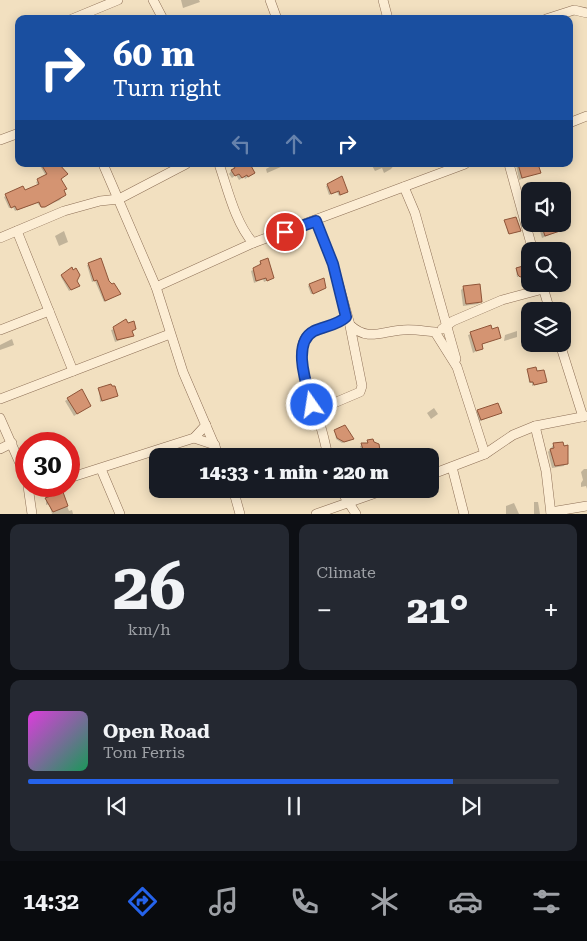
<!DOCTYPE html>
<html lang="en">
<head>
<meta charset="utf-8">
<style>
	:root { --surface:#171b24; --page:#242831; --text:#f1f3f6; --muted:#9ea1a6; --line:#363941; --accent:#2563eb }
	body { margin:0; font-family:"Roboto Serif",serif; background:var(--page); color:var(--text); height:100vh; display:flex; flex-direction:column; font-size:19px; white-space:nowrap }
	* { box-sizing:border-box; margin:0 }
	p { font-size:16px; color:var(--muted) }
	.icon { flex:none; width:28px; height:28px; fill:none; stroke:currentColor; stroke-width:2; stroke-linecap:round; stroke-linejoin:round }
	.map { position:relative; height:514px; overflow:hidden }
	.side { display:flex; flex-direction:column; gap:10px; padding:10px; background:#0d0f14; flex:1 }
	.side>* { flex:none }
	.hud { position:absolute; left:15px; top:15px; width:558px; height:152px; border-radius:10px; box-shadow:0 2px 12px #0003; background:#1a4fa0; color:#fff; overflow:hidden }
	.buttons { position:absolute; left:521px; top:182px; display:grid; gap:10px }
	.buttons a { display:grid; place-items:center; width:50px; height:50px; border-radius:10px; background:var(--surface); box-shadow:0 2px 12px #0003; font-size:25px }
	.speed { position:absolute; left:15px; top:432px; display:flex; gap:10px; font-size:25px; font-weight:700; text-align:center }
	.speed>* { display:grid; place-content:center; width:65px; height:65px; border-radius:50%; background:var(--surface); box-shadow:0 2px 12px #0003; line-height:1 }
	.speed .limit { border:8px solid #d22; background:#fff; color:#111 }
	.pin { position:absolute; display:grid; place-items:center; width:42px; height:42px; color:#fff; margin:-21px; border:2px solid #fff; border-radius:50%; box-shadow:0 1px 5px #0007 }
	.me { position:absolute; width:55px; margin:-28px; rotate:347deg; stroke-linejoin:round; filter:drop-shadow(0 0 4px #0008) }
	.turn { display:flex; align-items:center; gap:18px; height:105px; padding:0 15px; font-size:22px }
	.turn .icon { width:65px; height:65px; stroke-width:2.5 }
	.turn b { display:block; font-size:35px; line-height:42px }
	.lanes { display:flex; align-items:center; height:48px; padding:0 15px; background:#0003; justify-content:center; gap:25px; direction:ltr }
	.lanes .off { opacity:.35 }
	.big { font-size:38px; font-weight:800; line-height:1.1 }
	.side .card { flex:1; display:flex; flex-direction:column; justify-content:center; gap:8px; min-width:0; padding:0 18px; border-radius:10px; background:var(--page) }
	.side .dial { align-items:center; gap:0 }
	.dial b { font-size:65px; line-height:1 }
	.song { display:flex; align-items:center; gap:15px }
	.cover { width:60px; height:60px; border-radius:8px; background:linear-gradient(135deg,hsl(300 70% 55%),hsl(150 70% 35%)) }
	.played { height:5px; border-radius:2px; background:linear-gradient(90deg,var(--accent) 80%,var(--line) 80%) }
	.keys { display:flex; justify-content:space-around; direction:ltr }
	.heat { display:flex; justify-content:space-between; align-items:center; font-size:28px; direction:ltr }
	.side .tiles { flex:1; display:grid; gap:10px; grid-template-columns:1fr 1fr }
	.card:last-child { grid-column:span 2 }
	.trip { position:absolute; left:149px; top:448px; width:290px; height:50px; border-radius:10px; background:var(--surface); box-shadow:0 2px 12px #0003; font-weight:800; line-height:50px; text-align:center }
	.tab-bar { display:flex; height:80px; justify-content:space-around; align-items:center; background:#090b0e; color:var(--muted) }
	.tab-bar .icon { width:35px; height:35px }
	.tab-bar .on { color:var(--accent) }
	.tab-bar b { font-size:22px; color:var(--text) }
	.map>svg:first-child { display:block }
	.shadow { fill:#0003 }
	.building { fill:#d49472; stroke:#8f5539 }
	.lines { fill:none; stroke-linecap:round; stroke-linejoin:round }
	.street-casing { stroke:#8d6f56; stroke-width:10 }
	.street { stroke:#fcedd4; stroke-width:9 }
	.route-casing { stroke:#184099; stroke-width:12 }
	.route { stroke:#2563eb; stroke-width:9 }
</style>
</head>
<body>
<div class="map">
<svg width="587" height="514" viewBox="0 0 587 514">
	<rect width="100%" height="100%" fill="#f2e0c0"/>
	<g class="shadow">
		<path d="M 181,0 L 199,0 L 200,2 L 183,8 Z"/>
		<path d="M 39,164 L 60,164 L 66,173 L 60,179 L 64,195 L 60,200 L 42,208 L 37,203 L 15,211 L 13,207 L 9,208 L 4,197 L 6,196 L 38,186 L 36,182 L 46,176 Z"/>
		<path d="M 236,164 L 248,164 L 254,173 L 245,179 L 244,177 L 239,180 L 236,175 L 232,178 L 229,174 Z"/>
		<path d="M 275,164 L 283,166 L 267,173 L 266,169 Z"/>
		<path d="M 371,164 L 395,164 L 391,169 L 384,173 L 382,168 L 375,171 Z"/>
		<path d="M 516,164 L 537,164 L 539,172 L 519,180 Z"/>
		<path d="M 328,185 L 347,192 L 339,196 L 337,192 L 329,195 L 326,186 Z"/>
		<path d="M 505,221 L 518,232 L 508,234 Z"/>
		<path d="M 538,224 L 557,224 L 559,231 L 542,238 Z"/>
		<path d="M 64,231 L 68,242 L 59,246 L 55,236 Z"/>
		<path d="M 101,259 L 108,281 L 119,294 L 104,302 L 95,281 L 92,282 L 87,265 Z"/>
		<path d="M 268,259 L 273,278 L 264,282 L 263,279 L 254,283 L 251,271 L 259,267 L 260,262 Z"/>
		<path d="M 528,266 L 530,274 L 517,277 L 516,269 Z"/>
		<path d="M 62,275 L 77,287 L 69,291 L 61,277 Z"/>
		<path d="M 309,285 L 325,288 L 311,294 L 308,286 Z"/>
		<path d="M 464,287 L 481,301 L 478,304 L 463,306 L 461,290 Z"/>
		<path d="M 127,325 L 135,329 L 132,332 L 133,335 L 115,342 L 111,330 Z"/>
		<path d="M 490,327 L 491,331 L 500,337 L 481,345 L 482,348 L 473,353 L 468,335 Z"/>
		<path d="M 517,331 L 517,337 L 504,341 L 505,335 Z"/>
		<path d="M 12,339 L 14,345 L 0,350 L 0,345 Z"/>
		<path d="M 528,370 L 546,382 L 532,386 L 532,383 L 529,383 Z"/>
		<path d="M 99,389 L 117,396 L 100,402 Z"/>
		<path d="M 68,399 L 87,408 L 74,416 L 65,401 Z"/>
		<path d="M 434,408 L 438,414 L 431,419 L 427,413 Z"/>
		<path d="M 478,411 L 500,413 L 478,422 L 475,414 Z"/>
		<path d="M 335,431 L 351,440 L 342,443 L 336,439 Z"/>
		<path d="M 368,442 L 380,456 L 363,456 L 360,446 L 367,444 Z"/>
		<path d="M 554,444 L 567,446 L 568,458 L 564,466 L 552,468 L 548,452 Z"/>
		<path d="M 584,469 L 587,469 L 587,489 L 586,486 L 581,487 L 581,483 L 583,480 L 581,472 Z"/>
		<path d="M 62,493 L 69,511 L 72,510 L 73,514 L 52,514 L 49,504 L 46,505 L 46,499 Z"/>
		<path d="M 534,502 L 538,502 L 540,514 L 534,514 Z"/>
		<path d="M 514,503 L 519,514 L 506,514 L 506,506 Z"/>
	</g>
	<g class="building">
		<path d="M 41,164 L 59,164 L 68,174 L 61,179 L 67,189 L 64,190 L 66,195 L 45,207 L 41,207 L 39,202 L 17,210 L 15,206 L 11,208 L 5,194 L 23,186 L 25,190 L 39,184 L 37,179 L 47,174 Z"/>
		<path d="M 233,164 L 250,164 L 255,173 L 248,177 L 247,175 L 242,178 L 239,174 L 235,176 L 231,170 L 235,168 Z"/>
		<path d="M 518,164 L 538,164 L 541,173 L 522,178 Z"/>
		<path d="M 342,176 L 348,192 L 340,195 L 339,191 L 331,194 L 327,184 Z"/>
		<path d="M 516,217 L 521,231 L 509,234 L 504,220 Z"/>
		<path d="M 541,224 L 558,224 L 560,231 L 545,236 Z"/>
		<path d="M 101,258 L 109,281 L 112,284 L 114,283 L 121,294 L 105,301 L 97,280 L 94,281 L 88,263 Z"/>
		<path d="M 268,258 L 274,278 L 267,281 L 266,278 L 256,281 L 253,268 L 261,264 L 260,261 Z"/>
		<path d="M 530,264 L 530,274 L 520,277 L 518,275 L 516,268 Z"/>
		<path d="M 72,267 L 73,270 L 76,268 L 80,275 L 77,281 L 80,286 L 71,290 L 61,275 Z"/>
		<path d="M 324,278 L 326,288 L 313,294 L 309,284 Z"/>
		<path d="M 480,284 L 482,302 L 466,304 L 463,286 Z"/>
		<path d="M 126,319 L 128,323 L 134,321 L 136,329 L 132,331 L 134,336 L 117,340 L 113,327 Z"/>
		<path d="M 491,325 L 492,329 L 498,327 L 501,338 L 482,344 L 483,349 L 476,351 L 470,332 Z"/>
		<path d="M 536,367 L 537,371 L 544,370 L 547,382 L 534,385 L 533,382 L 530,382 L 527,369 Z"/>
		<path d="M 111,384 L 112,386 L 115,386 L 118,396 L 102,401 L 98,388 Z"/>
		<path d="M 82,389 L 91,406 L 77,414 L 67,398 Z"/>
		<path d="M 498,403 L 502,413 L 481,420 L 477,410 Z"/>
		<path d="M 345,425 L 354,439 L 344,442 L 337,438 L 334,430 Z"/>
		<path d="M 373,439 L 374,442 L 379,444 L 381,456 L 365,456 L 361,443 L 368,443 L 367,440 Z"/>
		<path d="M 563,442 L 564,446 L 568,445 L 568,464 L 555,466 L 550,449 L 554,448 L 553,443 Z"/>
		<path d="M 63,492 L 68,506 L 53,512 L 45,498 Z"/>
	</g>
	<g class="lines">
		<g class="street-casing">
			<g id="street">
				<path d="M 153,0 L 163,19"/>
				<path d="M 270,0 L 277,19"/>
				<path d="M 383,0 L 388,19"/>
				<path d="M 72,19 L 118,0"/>
				<path d="M 546,19 L 574,10 L 587,13"/>
				<path d="M 569,123 L 587,116"/>
				<path d="M 0,140 L 19,133"/>
				<path d="M 103,164 L 156,287 L 183,372 L 219,456"/>
				<path d="M 219,164 C 228,190 235,222 253,243"/>
				<path d="M 509,164 L 533,251"/>
				<path d="M 404,187 L 415,213 L 456,359"/>
				<path d="M 316,221 L 333,264 L 350,325 C 368,342 382,331 403,330 C 413,329 424,331 435,332 L 457,367 L 485,454"/>
				<path d="M 17,231 L 73,371"/>
				<path d="M 0,238 L 64,211 L 100,201 L 119,199 L 186,164"/>
				<path d="M 542,284 L 550,311"/>
				<path d="M 156,287 L 253,243 L 465,164"/>
				<path d="M 442,329 L 453,321 L 502,300 L 543,289"/>
				<path d="M 0,330 L 49,311"/>
				<path d="M 560,344 L 583,417"/>
				<path d="M 0,399 L 170,334"/>
				<path d="M 0,418 L 26,477"/>
				<path d="M 319,420 L 327,406 L 360,392 L 362,386 L 350,326"/>
				<path d="M 535,426 L 546,471 L 551,514"/>
				<path d="M 194,438 L 215,445"/>
				<path d="M 0,449 L 12,443"/>
				<path d="M 328,456 C 325,444 323,431 318,419 C 312,401 293,355 306,337 C 316,325 336,328 347,317"/>
				<path d="M 452,467 L 464,514"/>
				<path d="M 101,469 L 120,514"/>
				<path d="M 430,475 L 485,454 L 513,435 L 535,426 L 587,416"/>
				<path d="M 69,478 L 194,438 L 206,425"/>
				<path d="M 28,486 L 32,514"/>
				<path d="M 233,489 L 240,514"/>
				<path d="M 340,489 L 356,514"/>
				<path d="M 551,512 L 587,506"/>
				<path d="M 316,514 L 387,489"/>
			</g>
		</g>
		<use href="#street" class="street"/>
	</g>
	<g class="lines">
		<g class="route-casing">
			<path id="route" d="M 285,232 L 316,221 L 333,264 L 346,317 C 338,325 325,326 314,331 C 291,343 307,386 312,405"/>
		</g>
		<use href="#route" class="route"/>
	</g>
</svg>
<div class="buttons">
<a><svg class="icon" aria-label="sound" viewBox="0 0 24 24"><path d="M4 9h4l5-4v14l-5-4H4zM17 9q2 3 0 6"/></svg></a>
<a><svg class="icon" aria-label="search" viewBox="0 0 24 24"><circle cx="10" cy="10" r="6"/><path d="M15 15l6 6"/></svg></a>
<a><svg class="icon" aria-label="layers" viewBox="0 0 24 24"><path d="M12 4l9 5-9 5-9-5zM3 14l9 5 9-5"/></svg></a>
</div>
<div class="speed"><div class="limit">30</div></div>
<div class="pin" style="left:285px;top:232px;background:#d93025"><svg class="icon" aria-label="arrive" viewBox="0 0 24 24"><path d="M6 21V4h12l-3 4 3 4H6"/></svg></div>
<svg class="me" style="left:312px;top:405px" viewBox="-20 -20 40 40"><circle r="17" fill="#2563eb" stroke="#fff" stroke-width="3"/><path d="M0-11L8 9 0 5-8 9z" fill="#fff"/></svg>
<div class="trip">14:33 · 1 min · 220 m</div>
<div class="hud">
<div class="turn"><svg class="icon" aria-label="right" viewBox="0 0 24 24"><path d="M7 20v-9h11M14 6l5 5-5 5"/></svg><div><b>60 m</b>Turn right</div></div>
<div class="lanes"><svg class="icon off" aria-label="left" viewBox="0 0 24 24"><path d="M17 20v-9H6M10 6l-5 5 5 5"/></svg><svg class="icon off" aria-label="ahead" viewBox="0 0 24 24"><path d="M12 20V5M6 11l6-6 6 6"/></svg><svg class="icon" aria-label="right" viewBox="0 0 24 24"><path d="M7 20v-9h11M14 6l5 5-5 5"/></svg></div>
</div>
</div>
<section class="side">
<div class="tiles">
<div class="card dial"><b>26</b><p>km/h</p></div>
<div class="card"><p>Climate</p>
<div class="heat"><a>−</a><b class="big">21°</b><a>+</a></div>
</div>
<div class="card">
<div class="song"><i class="cover"></i><div><b>Open Road</b><p>Tom Ferris</p></div></div>
<div class="played"></div>
<div class="keys"><svg class="icon" aria-label="previous" viewBox="0 0 24 24"><path d="M18 5L8 12l10 7zM5 5v14"/></svg><svg class="icon" aria-label="pause" viewBox="0 0 24 24"><path d="M8 5v14M16 5v14"/></svg><svg class="icon" aria-label="next" viewBox="0 0 24 24"><path d="M6 5l10 7-10 7zM19 5v14"/></svg></div>
</div>
</div>
</section>
<nav class="tab-bar">
<b>14:32</b>
<svg class="icon on" aria-label="directions" viewBox="0 0 24 24"><path d="M12 3l9 9-9 9-9-9zM9 14v-3h6M13 9l2 2-2 2"/></svg>
<svg class="icon" aria-label="music" viewBox="0 0 24 24"><path d="M9 18V5l10-2v13"/><circle cx="6" cy="18" r="3"/><circle cx="16" cy="16" r="3"/></svg>
<svg class="icon" aria-label="phone" viewBox="0 0 24 24"><path d="M5 4h4l2 5-3 2q2 4 5 5l2-3 5 2v4C11 20 4 13 5 4z"/></svg>
<svg class="icon" aria-label="climate" viewBox="0 0 24 24"><path d="M12 3v18M4 7l16 10M4 17L20 7"/></svg>
<svg class="icon" aria-label="car" viewBox="0 0 24 24"><path d="M5 17H2v-5l4-1 3-4h7l3 4 3 1v5h-3M9 17h6M6 11h13"/><circle cx="7" cy="17" r="2"/><circle cx="17" cy="17" r="2"/></svg>
<svg class="icon" aria-label="filters" viewBox="0 0 24 24"><path d="M4 7h16M4 17h16"/><circle cx="9" cy="7" r="2"/><circle cx="15" cy="17" r="2"/></svg>
</nav>
</body>
</html>
